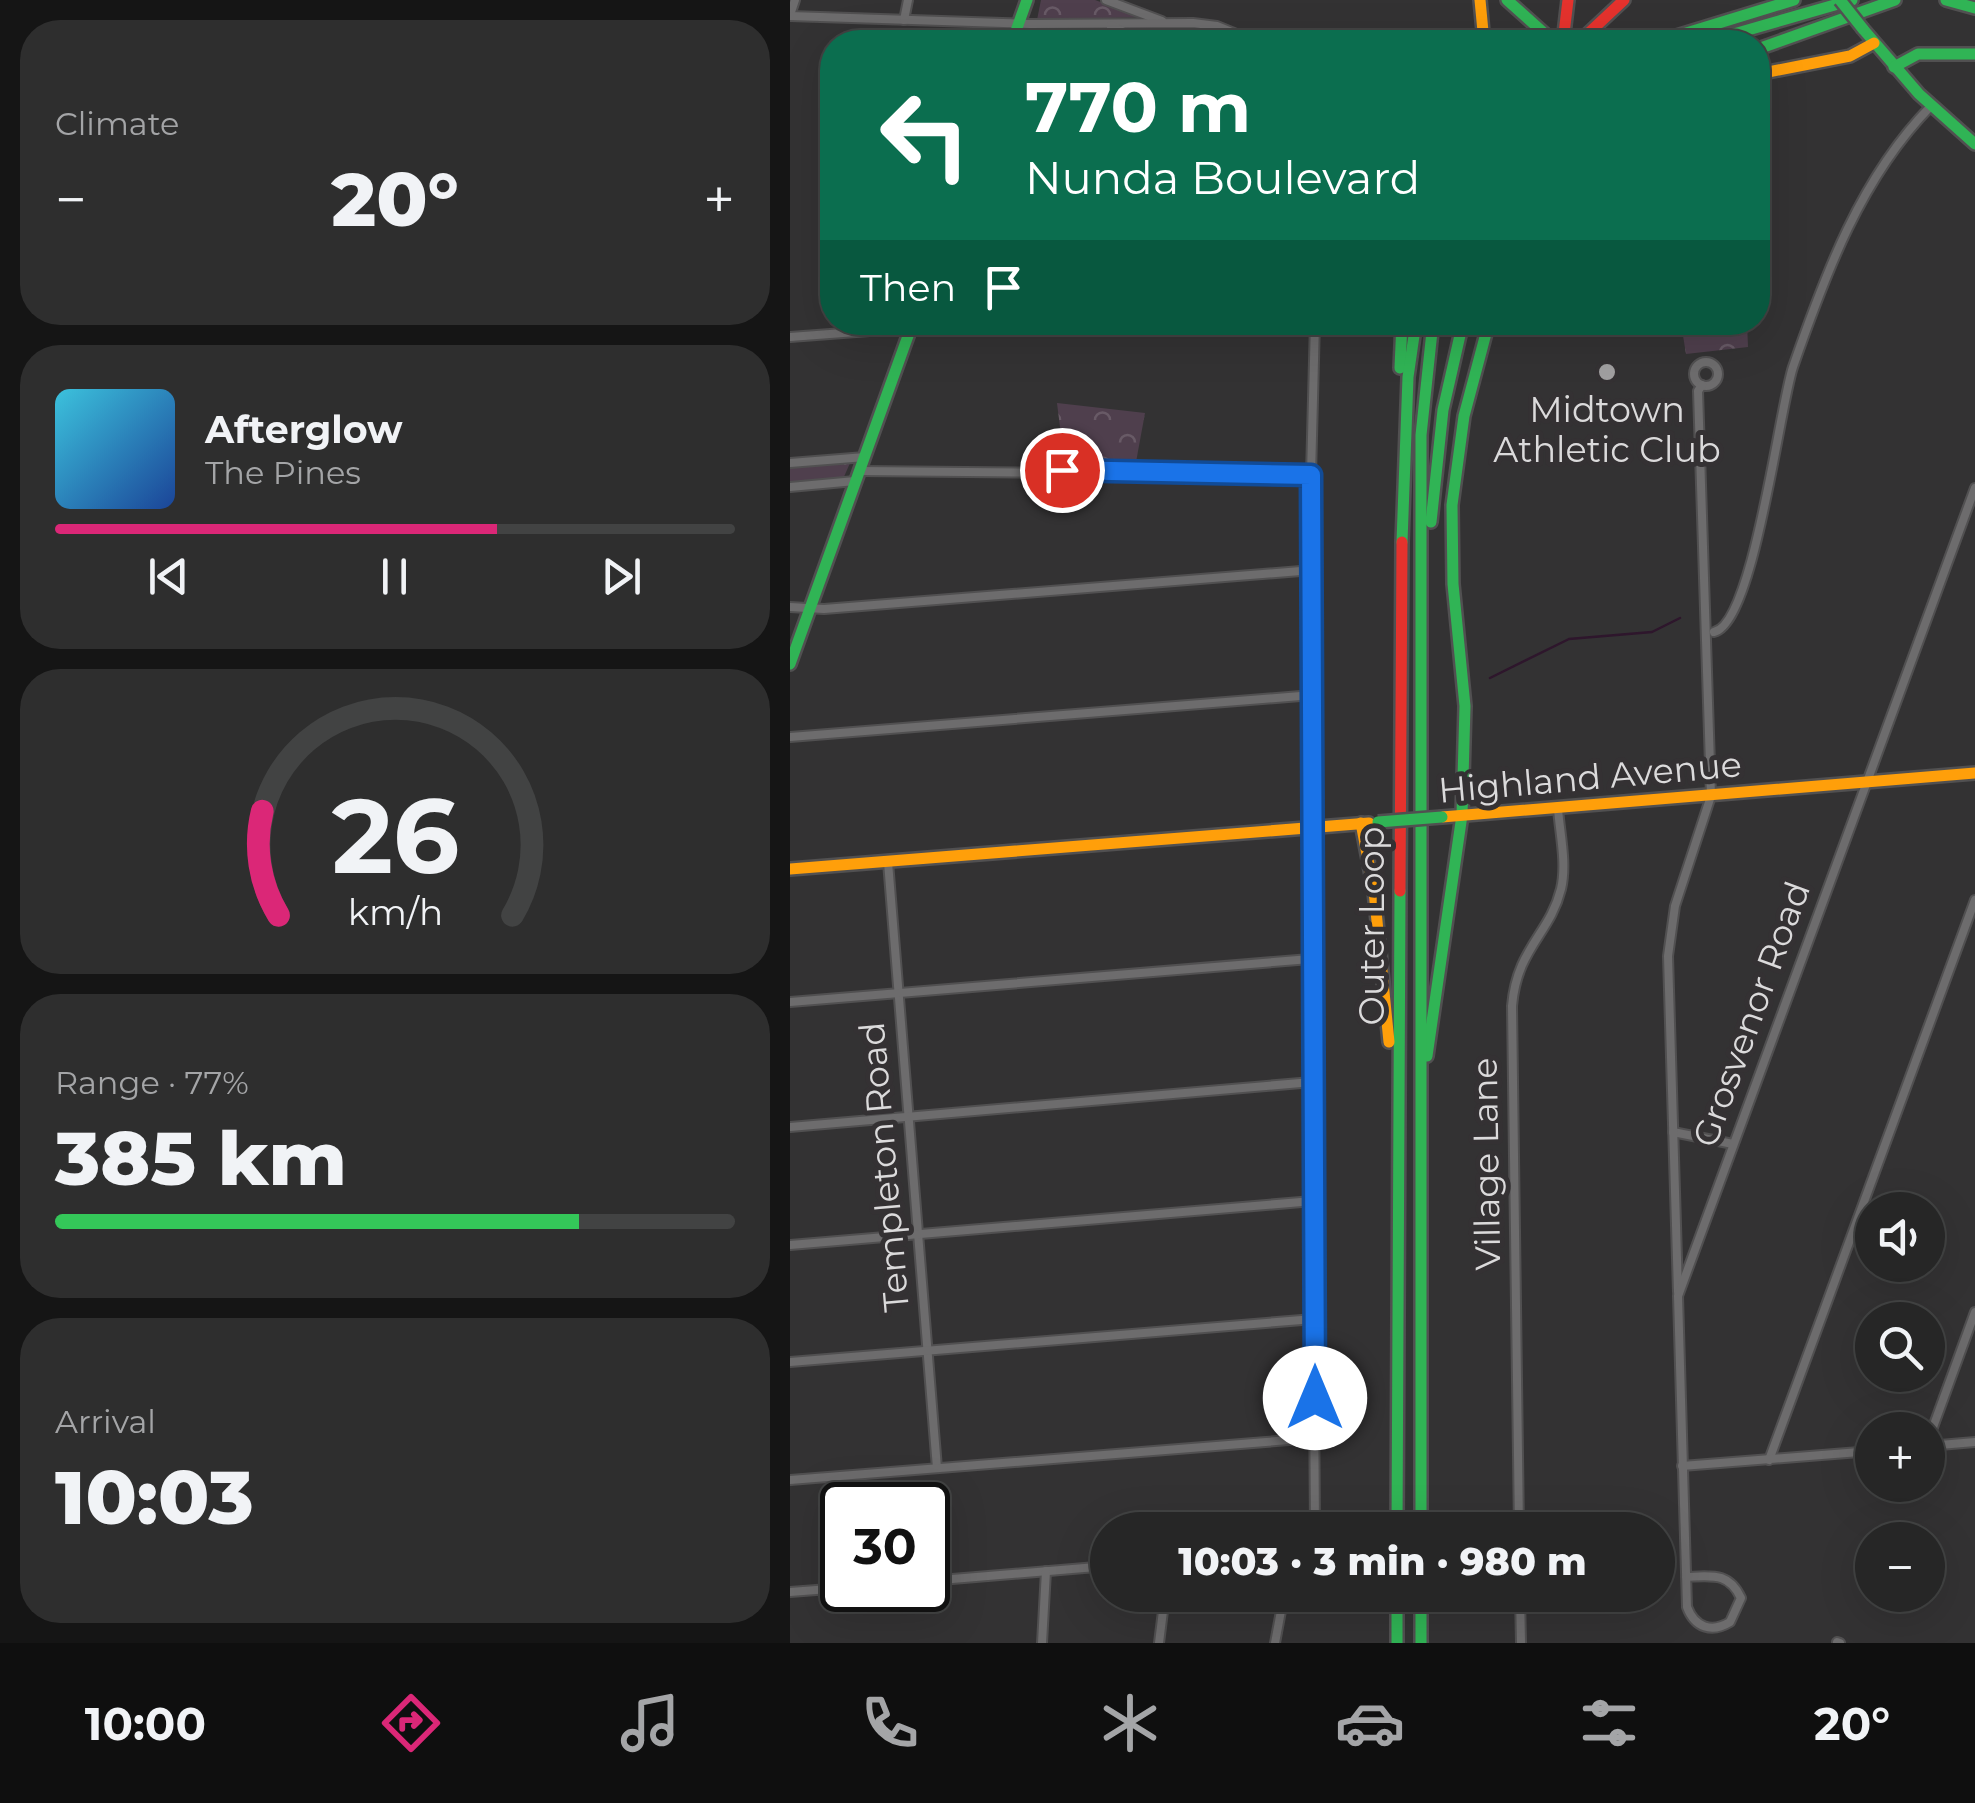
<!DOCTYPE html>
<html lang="en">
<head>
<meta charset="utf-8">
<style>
	:root { --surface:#262626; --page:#2e2e2e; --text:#f1f3f6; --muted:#a4a5a7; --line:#424343; --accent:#db2777 }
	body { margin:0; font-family:Montserrat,sans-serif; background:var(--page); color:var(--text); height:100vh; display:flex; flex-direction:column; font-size:38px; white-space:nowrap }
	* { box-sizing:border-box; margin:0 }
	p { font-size:32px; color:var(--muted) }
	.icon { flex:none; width:55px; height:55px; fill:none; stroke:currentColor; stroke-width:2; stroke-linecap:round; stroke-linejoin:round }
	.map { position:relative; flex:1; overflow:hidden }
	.drawer { display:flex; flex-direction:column; gap:20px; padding:20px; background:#151515; width:790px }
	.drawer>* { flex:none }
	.banner { position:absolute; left:30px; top:30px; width:950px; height:305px; border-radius:40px; box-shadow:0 10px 40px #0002,0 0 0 2px var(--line); background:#0b6e4f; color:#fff; overflow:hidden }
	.fabs { position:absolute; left:1065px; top:1192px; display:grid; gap:20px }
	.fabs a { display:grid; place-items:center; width:90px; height:90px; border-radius:50%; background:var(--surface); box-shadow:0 10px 40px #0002,0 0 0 2px var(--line); font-size:50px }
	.speed { position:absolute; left:30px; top:1482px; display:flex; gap:20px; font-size:50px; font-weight:700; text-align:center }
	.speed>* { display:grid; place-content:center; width:130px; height:130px; border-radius:50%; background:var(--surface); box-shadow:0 10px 40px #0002,0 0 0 2px var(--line); line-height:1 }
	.speed .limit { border:5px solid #111; border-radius:15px; background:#fff; color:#111 }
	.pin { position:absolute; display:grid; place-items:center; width:85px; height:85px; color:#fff; margin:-42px; border:5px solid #fff; border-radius:50%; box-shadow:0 2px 10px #0007 }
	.me { position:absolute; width:110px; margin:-55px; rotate:0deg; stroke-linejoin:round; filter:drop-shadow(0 0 8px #0008) }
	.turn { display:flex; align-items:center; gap:35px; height:210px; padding:0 40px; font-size:45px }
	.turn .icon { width:130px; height:130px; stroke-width:2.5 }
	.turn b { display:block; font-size:70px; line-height:85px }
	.then { display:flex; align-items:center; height:95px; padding:0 40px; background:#0003; gap:20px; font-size:38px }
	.big { font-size:75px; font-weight:800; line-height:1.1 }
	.drawer .widget { flex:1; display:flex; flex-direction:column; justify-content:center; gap:15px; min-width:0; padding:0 35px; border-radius:40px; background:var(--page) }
	.drawer .dial { align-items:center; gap:0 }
	.dial svg { height:260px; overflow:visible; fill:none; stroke:var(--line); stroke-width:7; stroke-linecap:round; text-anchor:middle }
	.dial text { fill:var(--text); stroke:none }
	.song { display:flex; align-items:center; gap:30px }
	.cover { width:120px; height:120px; border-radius:15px; background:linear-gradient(135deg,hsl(190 70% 55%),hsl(220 70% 35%)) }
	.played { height:10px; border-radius:5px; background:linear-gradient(90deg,var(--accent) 65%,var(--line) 65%) }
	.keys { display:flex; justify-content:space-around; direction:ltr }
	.heat { display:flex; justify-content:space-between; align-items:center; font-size:55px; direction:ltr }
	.charge { height:15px; border-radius:8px; background:linear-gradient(90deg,#34c759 77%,var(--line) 0) }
	.trip { position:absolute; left:300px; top:1512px; width:585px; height:100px; border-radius:50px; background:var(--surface); box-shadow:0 10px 40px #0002,0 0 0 2px var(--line); font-weight:800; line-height:100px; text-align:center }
	.menu { display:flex; height:160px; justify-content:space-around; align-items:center; background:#0f0f0f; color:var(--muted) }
	.menu .icon { width:70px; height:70px }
	.menu .active { color:var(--accent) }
	.menu b { font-size:45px; color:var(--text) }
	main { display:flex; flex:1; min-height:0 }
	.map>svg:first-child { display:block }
	.park { fill:url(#park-crowns) }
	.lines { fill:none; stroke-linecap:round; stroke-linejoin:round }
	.stream { stroke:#2e162c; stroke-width:2.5 }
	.street-casing { stroke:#515051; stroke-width:12 }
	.fast-casing { stroke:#515051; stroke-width:16 }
	.slow-casing { stroke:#515051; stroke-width:16 }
	.jam-casing { stroke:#515051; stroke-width:16 }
	.street { stroke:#6d6c6d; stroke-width:8 }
	.fast { stroke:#30b455; stroke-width:11 }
	.slow { stroke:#ff9f0a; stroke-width:11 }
	.jam { stroke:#e5322d; stroke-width:11 }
	.fast-bridge-casing { stroke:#515051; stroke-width:16; stroke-linecap:butt }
	.fast-bridge { stroke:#30b455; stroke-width:11 }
	.route-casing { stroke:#114b97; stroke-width:25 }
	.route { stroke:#1a73e8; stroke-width:18 }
	.poi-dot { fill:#a09fa0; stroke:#343133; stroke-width:4 }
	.labels { text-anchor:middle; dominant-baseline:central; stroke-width:10; stroke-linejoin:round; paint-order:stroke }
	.poi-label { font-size:35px; fill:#dbdadb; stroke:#343133 }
	.street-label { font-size:35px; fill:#dbdadb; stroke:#343133 }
</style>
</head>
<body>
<main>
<section class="drawer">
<div class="widget"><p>Climate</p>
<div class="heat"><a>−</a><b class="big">20°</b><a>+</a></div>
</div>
<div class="widget">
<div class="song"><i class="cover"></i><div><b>Afterglow</b><p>The Pines</p></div></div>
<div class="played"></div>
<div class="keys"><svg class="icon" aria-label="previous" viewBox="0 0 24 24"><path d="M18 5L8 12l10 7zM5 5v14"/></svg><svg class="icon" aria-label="pause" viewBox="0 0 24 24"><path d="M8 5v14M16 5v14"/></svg><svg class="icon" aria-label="next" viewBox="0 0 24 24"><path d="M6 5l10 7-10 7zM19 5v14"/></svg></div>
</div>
<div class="widget dial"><svg viewBox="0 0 100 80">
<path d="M14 69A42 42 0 1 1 86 69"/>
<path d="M14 69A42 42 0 0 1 9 37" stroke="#db2777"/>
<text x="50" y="56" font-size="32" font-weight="700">26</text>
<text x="50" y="72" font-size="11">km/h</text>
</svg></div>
<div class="widget"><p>Range · 77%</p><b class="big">385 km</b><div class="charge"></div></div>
<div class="widget"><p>Arrival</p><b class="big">10:03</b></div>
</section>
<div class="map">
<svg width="1185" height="1643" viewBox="0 0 1185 1643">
	<defs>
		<pattern id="park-crowns" width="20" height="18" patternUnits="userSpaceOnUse" patternTransform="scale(2.5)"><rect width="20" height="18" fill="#4f3f4d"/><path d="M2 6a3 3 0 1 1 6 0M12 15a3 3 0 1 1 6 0" fill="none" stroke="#685a66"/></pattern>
	</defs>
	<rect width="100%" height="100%" fill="#333233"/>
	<g class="park">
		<path d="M 251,0 L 305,0 L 352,17 L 247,20 Z"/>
		<path d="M 891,323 L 957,323 L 958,347 L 896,354 Z"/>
		<path d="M 267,403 L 355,413 L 346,462 L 274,459 Z"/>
		<path d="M 60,463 L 53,479 L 0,483 L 0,467 Z"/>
	</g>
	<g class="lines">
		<path class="stream" d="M 700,678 L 779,639 L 862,632 L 890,618"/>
		<g class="street-casing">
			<g id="street">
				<path d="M 316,0 L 372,21"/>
				<path d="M 0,15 L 5,0"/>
				<path d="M 0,16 L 240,24 L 403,23 L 427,26 L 466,42"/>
				<path d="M 114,20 L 118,0"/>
				<path d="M 321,42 L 321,25 L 353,42"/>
				<path d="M 525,322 L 521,475 L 526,815 L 520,842 L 525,1530"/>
				<path d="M 0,337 L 106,329 L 119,332"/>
				<circle cx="916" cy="374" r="12"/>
				<path d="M 0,463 L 75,457"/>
				<path d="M 70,471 L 521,475"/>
				<path d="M 0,487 L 65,481"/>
				<path d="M 0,607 L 34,609 L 523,570"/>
				<path d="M 924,632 C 964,623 989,409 1003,367 C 1035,275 1071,177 1141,106"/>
				<path d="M 0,737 L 523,695"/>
				<path d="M 98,862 L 147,1468"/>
				<path d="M 0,1002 L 520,959"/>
				<path d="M 0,1127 L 522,1082"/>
				<path d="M 883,1132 L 943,1144"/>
				<path d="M 0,1245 L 523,1201"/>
				<path d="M 888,1292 L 878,956 L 885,906 L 921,796 L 908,391 L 912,385"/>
				<path d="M 0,1362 L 524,1319"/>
				<path d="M 1138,1441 L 1185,1312"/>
				<path d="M 1138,1446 L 1185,1442"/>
				<path d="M 979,1460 L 1185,900"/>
				<path d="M 892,1466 L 1082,1451"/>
				<path d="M 0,1480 L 525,1438"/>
				<path d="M 729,1530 L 722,1006 C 727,948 760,934 771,889 C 777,864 770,834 768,809"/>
				<path d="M 896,1577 C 922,1576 939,1572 951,1598 L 940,1622 C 922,1633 905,1628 897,1607 L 888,1296 L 1185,488"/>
				<path d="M 138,1581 L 318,1566"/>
				<path d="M 0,1592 L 52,1588"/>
				<path d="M 730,1595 L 731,1643"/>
				<path d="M 1047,1642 L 1050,1643"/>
				<path d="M 252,1643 L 256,1571"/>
				<path d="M 369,1643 L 375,1595"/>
				<path d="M 485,1643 L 494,1595"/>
			</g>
		</g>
		<g class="fast-casing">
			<g id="fast">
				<path d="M 717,0 L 764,42"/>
				<path d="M 1156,0 L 1185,8"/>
				<path d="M 1073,29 L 1129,94 L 1185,144"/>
				<path d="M 222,42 L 237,0"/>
				<path d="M 867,42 L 1004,0"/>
				<path d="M 916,42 L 1062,0"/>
				<path d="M 968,49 L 1105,0"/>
				<path d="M 1104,67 L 1128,54 L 1185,54"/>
				<path d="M 610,368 L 612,322"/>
				<path d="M 641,522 L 653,410 L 673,322"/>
				<path d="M 612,542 L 618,377 L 626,322"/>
				<path d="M 0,664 L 123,322"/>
				<path d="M 672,815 L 675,706 L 663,584 L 662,505 L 674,416 L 699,322"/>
				<path d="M 637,1056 L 672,815"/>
				<path d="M 607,1530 L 610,891"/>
				<path d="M 631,1530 L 631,435 L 643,322"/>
				<path d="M 607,1595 L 607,1643"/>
				<path d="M 631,1595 L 631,1643"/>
			</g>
		</g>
		<g class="slow-casing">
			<g id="slow">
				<path d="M 690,0 L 694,42"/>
				<path d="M 968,74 L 1060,56 L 1084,43"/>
				<path d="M 652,817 L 1185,773"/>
				<path d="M 571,823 L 584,891 L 599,1042"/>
				<path d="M 0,869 L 579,823"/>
			</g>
		</g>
		<g class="jam-casing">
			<g id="jam">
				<path d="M 773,42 L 778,0"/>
				<path d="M 789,42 L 834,0"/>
				<path d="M 610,891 L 612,542"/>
			</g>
		</g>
		<use href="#street" class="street"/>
		<use href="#fast" class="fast"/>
		<use href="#slow" class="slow"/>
		<use href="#jam" class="jam"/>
		<g class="fast-bridge-casing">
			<g id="fast-bridge">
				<path d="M 1050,0 L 1073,29"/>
				<path d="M 588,822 L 652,817"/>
			</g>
		</g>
		<use href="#fast-bridge" class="fast-bridge"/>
	</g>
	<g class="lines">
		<g class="route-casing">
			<path id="route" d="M 272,470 L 521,475 L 525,1398"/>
		</g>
		<use href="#route" class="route"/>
	</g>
	<circle class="poi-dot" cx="817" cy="372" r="10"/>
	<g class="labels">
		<g class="poi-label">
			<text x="817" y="409">Midtown<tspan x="817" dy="40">Athletic Club</tspan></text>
		</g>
		<g class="street-label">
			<text transform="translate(800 777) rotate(-5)">Highland Avenue</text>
			<text transform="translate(581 926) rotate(-90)">Outer Loop</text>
			<text transform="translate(961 1014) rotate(-70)">Grosvenor Road</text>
			<text transform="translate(696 1164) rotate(-91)">Village Lane</text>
			<text transform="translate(94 1167) rotate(-95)">Templeton Road</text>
		</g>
	</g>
</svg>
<div class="fabs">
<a><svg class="icon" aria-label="sound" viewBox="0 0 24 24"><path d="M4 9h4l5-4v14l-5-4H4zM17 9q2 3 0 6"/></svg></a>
<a><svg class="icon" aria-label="search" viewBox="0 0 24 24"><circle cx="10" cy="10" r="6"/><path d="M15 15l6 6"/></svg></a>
<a>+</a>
<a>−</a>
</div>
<div class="speed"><div class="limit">30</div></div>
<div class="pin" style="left:272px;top:470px;background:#d93025"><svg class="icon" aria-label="arrive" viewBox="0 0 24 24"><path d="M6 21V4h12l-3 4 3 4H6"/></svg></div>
<svg class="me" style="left:525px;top:1398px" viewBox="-20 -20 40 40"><circle r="19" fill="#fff"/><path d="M0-13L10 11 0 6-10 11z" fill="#1a73e8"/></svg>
<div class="trip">10:03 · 3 min · 980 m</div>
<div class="banner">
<div class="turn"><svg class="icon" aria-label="left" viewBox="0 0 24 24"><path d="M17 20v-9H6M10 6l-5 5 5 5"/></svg><div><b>770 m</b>Nunda Boulevard</div></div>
<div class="then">Then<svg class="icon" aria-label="arrive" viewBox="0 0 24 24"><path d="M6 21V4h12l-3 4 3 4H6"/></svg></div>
</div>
</div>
</main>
<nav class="menu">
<b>10:00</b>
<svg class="icon active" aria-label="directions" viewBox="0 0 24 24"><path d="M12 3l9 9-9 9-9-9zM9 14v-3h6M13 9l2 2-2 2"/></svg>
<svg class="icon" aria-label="music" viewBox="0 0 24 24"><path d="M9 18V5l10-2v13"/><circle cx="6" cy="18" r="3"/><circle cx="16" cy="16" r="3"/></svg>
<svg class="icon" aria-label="phone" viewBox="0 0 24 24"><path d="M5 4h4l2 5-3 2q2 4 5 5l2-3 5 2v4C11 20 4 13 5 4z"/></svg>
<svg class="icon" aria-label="climate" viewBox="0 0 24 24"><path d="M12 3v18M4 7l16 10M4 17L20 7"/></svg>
<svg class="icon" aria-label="car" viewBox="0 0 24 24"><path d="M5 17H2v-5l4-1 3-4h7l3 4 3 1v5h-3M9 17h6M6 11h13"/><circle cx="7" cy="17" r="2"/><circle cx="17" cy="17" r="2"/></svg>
<svg class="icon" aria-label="filters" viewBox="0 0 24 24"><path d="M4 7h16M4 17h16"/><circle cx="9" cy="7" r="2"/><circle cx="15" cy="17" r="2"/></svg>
<b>20°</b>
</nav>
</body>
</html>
